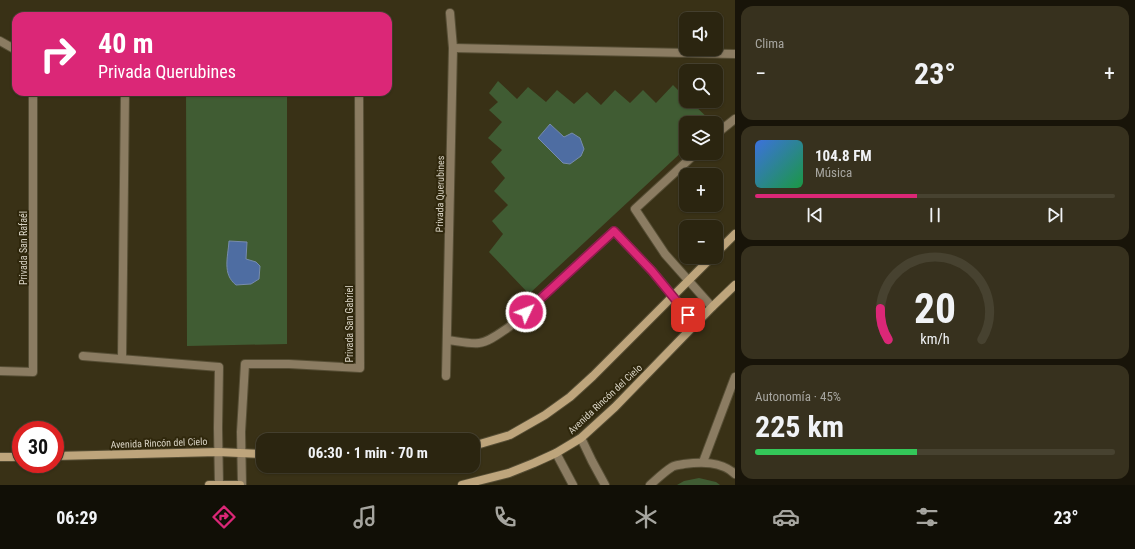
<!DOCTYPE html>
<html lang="es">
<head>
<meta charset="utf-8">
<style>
	:root { --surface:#2b2510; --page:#37311e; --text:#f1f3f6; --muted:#a6a59f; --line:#474230; --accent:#db2777 }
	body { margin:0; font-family:"Roboto Condensed",sans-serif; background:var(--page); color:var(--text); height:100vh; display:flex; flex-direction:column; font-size:15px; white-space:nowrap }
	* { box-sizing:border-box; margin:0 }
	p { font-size:13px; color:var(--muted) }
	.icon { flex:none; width:22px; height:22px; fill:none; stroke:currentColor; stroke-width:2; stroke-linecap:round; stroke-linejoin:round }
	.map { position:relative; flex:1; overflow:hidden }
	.sheet { display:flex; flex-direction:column; gap:6px; padding:6px; background:#181409; width:400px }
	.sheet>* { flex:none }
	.top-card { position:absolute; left:12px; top:12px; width:380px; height:84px; border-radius:12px; box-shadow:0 1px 3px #0004,0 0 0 1px var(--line); background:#db2777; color:#fff; overflow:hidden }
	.controls { position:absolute; left:679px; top:12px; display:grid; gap:8px }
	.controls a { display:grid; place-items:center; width:44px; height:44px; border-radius:8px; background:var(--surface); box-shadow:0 1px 3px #0004,0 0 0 1px var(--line); font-size:20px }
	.speed { position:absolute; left:12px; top:421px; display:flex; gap:8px; font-size:20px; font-weight:700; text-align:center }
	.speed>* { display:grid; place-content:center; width:52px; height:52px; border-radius:50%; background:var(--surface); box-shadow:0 1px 3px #0004,0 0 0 1px var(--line); line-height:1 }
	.speed .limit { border:6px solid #d22; background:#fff; color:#111 }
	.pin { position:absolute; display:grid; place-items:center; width:34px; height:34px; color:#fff; margin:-17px; border-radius:8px; box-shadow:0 2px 6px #0006 }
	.me { position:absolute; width:44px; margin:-22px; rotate:47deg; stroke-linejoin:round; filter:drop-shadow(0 0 3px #0008) }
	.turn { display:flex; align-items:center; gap:14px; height:84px; padding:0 20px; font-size:18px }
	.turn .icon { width:52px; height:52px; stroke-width:2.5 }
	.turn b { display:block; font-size:28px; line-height:34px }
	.big { font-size:30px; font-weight:700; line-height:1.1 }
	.sheet .card { flex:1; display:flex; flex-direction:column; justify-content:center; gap:6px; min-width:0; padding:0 14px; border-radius:12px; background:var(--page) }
	.sheet .dial { align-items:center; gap:0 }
	.dial svg { height:104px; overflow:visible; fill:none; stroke:var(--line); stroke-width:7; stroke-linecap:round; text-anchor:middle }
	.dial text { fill:var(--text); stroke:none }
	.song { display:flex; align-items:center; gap:12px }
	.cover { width:48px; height:48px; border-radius:6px; background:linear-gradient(135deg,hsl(220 70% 55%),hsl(140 70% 35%)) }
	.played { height:4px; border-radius:2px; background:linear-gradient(90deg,var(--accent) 45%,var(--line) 45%) }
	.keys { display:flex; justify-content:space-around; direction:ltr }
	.heat { display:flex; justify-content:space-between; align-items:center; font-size:22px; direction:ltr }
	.charge { height:6px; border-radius:3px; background:linear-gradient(90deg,#34c759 45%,var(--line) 0) }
	.trip { position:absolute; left:256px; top:433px; width:224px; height:40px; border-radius:12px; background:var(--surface); box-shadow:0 1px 3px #0004,0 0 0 1px var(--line); font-weight:700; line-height:40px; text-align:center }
	.menu { display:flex; height:64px; justify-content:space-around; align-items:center; background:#110f06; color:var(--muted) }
	.menu .icon { width:28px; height:28px }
	.menu .active { color:var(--accent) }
	.menu b { font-size:18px; color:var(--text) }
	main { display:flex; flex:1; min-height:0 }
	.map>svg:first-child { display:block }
	.green { fill:#405c33; fill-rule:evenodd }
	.water { fill:#4e6da2; stroke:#778cac }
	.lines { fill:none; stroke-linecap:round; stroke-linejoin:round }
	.street-casing { stroke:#564e35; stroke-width:10 }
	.secondary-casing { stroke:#564e35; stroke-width:10 }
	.street { stroke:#8b7c62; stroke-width:8 }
	.secondary { stroke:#bea57c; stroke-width:8 }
	.route-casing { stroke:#8e194d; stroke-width:10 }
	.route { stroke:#db2777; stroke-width:7 }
	.labels { text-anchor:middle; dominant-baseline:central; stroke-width:4; stroke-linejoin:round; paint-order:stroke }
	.street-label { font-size:10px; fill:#d8d3c4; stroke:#2f270c }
</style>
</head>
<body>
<main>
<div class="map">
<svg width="735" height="485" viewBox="0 0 735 485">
	<rect width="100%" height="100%" fill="#393116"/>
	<g class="green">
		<path d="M 498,81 L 517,99 L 528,87 L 546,102 L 557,90 L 574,104 L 587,92 L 601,105 L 615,90 L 630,103 L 643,90 L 656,103 L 673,85 L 686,98 L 686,101 L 690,101 L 713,123 L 686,123 L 686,148 L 529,294 L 489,252 L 503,234 L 492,221 L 508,205 L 494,191 L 505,178 L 491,162 L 502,150 L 488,138 L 502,122 L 489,110 L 498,102 L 489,93 ZM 550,124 L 564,137 L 538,138 Z"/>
		<path d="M 186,92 L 287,92 L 287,344 L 187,346 ZM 229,241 L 247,242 L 246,259 L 259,272 L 259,279 L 251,284 Z"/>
		<path d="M 699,478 L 716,482 L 720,485 L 677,485 L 684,481 Z"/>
	</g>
	<g class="water">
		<path d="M 550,124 L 564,137 L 572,133 L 580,138 L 584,149 L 581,156 L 570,164 L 563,163 L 538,138 Z"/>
		<path d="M 229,241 L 247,242 L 246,259 L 256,262 L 260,266 L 259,279 L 251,284 L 236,285 C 222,274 228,257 229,241 Z"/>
	</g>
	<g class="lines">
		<g class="street-casing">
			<g id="street">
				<path d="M 0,41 L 16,50"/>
				<path d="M 453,48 L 735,54"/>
				<path d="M 716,134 L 735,119"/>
				<path d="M 696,153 L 635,209 L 665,254 L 712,307"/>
				<path d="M 447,340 C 457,341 469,344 479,343 C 489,342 500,333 509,327 L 614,231 L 652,271 L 696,324"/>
				<path d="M 83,356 L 219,367 L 218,428 L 219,485"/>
				<path d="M 122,358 L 125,92"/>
				<path d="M 0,371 L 33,372 L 33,92"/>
				<path d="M 446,376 L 453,48 L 450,13"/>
				<path d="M 581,438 L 592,461 L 605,485"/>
				<path d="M 556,453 L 573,485"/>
				<path d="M 703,462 L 735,377"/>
				<path d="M 242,485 L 241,432 L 245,364 L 289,364 L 360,368 L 359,92"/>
				<path d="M 650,485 C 657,479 664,472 672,467 C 675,465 680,465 684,464 C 701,462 721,461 735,474"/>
			</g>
		</g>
		<g class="secondary-casing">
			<g id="secondary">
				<path d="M 716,253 L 735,234"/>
				<path d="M 473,446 L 510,435 L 545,415 L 570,397 L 593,376 L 712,257"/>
				<path d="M 55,456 L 218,452 L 263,454"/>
				<path d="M 0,457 L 21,457"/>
				<path d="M 209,485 L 240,485"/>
				<path d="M 462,485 L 509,473 L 534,463 L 556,453 L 581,438 L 615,407 L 712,307 L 735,285"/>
			</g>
		</g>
		<use href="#street" class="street"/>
		<use href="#secondary" class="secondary"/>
	</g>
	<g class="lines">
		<g class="route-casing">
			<path id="route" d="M 526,312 L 614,231 L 652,271 L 688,315"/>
		</g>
		<use href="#route" class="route"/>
	</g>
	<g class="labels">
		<g class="street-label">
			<text transform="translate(440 194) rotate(-89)">Privada Querubines</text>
			<text transform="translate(23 248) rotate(-90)">Privada San Rafaél</text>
			<text transform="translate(349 324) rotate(-90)">Privada San Gabriel</text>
			<text transform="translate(605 399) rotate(-43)">Avenida Rincón del Cielo</text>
			<text transform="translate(159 443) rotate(-2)">Avenida Rincón del Cielo</text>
		</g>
	</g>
</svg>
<div class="controls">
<a><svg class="icon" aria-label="sound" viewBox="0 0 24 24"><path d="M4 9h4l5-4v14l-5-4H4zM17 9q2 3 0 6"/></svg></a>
<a><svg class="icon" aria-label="search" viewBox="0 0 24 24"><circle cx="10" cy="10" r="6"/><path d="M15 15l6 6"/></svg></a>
<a><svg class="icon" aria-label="layers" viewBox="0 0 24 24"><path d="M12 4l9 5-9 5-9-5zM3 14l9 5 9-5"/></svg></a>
<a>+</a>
<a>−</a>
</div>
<div class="speed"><div class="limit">30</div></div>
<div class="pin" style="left:688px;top:315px;background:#d93025"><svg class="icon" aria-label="arrive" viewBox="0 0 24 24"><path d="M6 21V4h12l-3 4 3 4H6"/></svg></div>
<svg class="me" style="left:526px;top:312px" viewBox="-20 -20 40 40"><circle r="17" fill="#db2777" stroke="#fff" stroke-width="3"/><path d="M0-11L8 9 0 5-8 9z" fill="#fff"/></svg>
<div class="trip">06:30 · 1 min · 70 m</div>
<div class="top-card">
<div class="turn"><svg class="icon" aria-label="right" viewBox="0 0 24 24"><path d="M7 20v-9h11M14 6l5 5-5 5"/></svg><div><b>40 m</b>Privada Querubines</div></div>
</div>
</div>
<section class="sheet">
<div class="card"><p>Clima</p>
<div class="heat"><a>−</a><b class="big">23°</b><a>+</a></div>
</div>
<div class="card">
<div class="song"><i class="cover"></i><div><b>104.8 FM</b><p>Música</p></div></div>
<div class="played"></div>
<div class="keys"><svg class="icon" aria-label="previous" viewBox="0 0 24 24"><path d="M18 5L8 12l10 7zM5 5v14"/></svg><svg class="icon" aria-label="pause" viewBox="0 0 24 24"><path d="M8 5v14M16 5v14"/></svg><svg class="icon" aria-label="next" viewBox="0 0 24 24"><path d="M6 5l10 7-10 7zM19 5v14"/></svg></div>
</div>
<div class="card dial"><svg viewBox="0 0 100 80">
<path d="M14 69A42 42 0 1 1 86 69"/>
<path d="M14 69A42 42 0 0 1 8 45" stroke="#db2777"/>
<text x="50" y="56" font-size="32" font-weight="700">20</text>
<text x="50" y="72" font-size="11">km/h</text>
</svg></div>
<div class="card"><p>Autonomía · 45%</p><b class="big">225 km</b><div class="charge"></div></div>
</section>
</main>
<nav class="menu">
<b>06:29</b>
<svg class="icon active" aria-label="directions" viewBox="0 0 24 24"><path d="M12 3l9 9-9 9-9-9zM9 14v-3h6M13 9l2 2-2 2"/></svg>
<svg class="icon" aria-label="music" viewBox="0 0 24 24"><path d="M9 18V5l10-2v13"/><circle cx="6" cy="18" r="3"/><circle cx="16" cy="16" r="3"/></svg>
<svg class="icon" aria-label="phone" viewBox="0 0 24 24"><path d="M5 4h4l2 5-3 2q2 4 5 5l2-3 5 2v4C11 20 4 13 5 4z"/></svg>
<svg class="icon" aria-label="climate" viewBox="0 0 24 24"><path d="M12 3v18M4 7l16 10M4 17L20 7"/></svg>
<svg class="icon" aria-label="car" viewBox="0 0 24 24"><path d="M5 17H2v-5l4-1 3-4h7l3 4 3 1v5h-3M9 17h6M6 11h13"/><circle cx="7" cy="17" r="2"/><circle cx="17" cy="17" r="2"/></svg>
<svg class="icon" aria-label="filters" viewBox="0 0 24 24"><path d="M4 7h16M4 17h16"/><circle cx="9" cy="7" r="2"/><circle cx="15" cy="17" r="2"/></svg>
<b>23°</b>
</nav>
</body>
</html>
